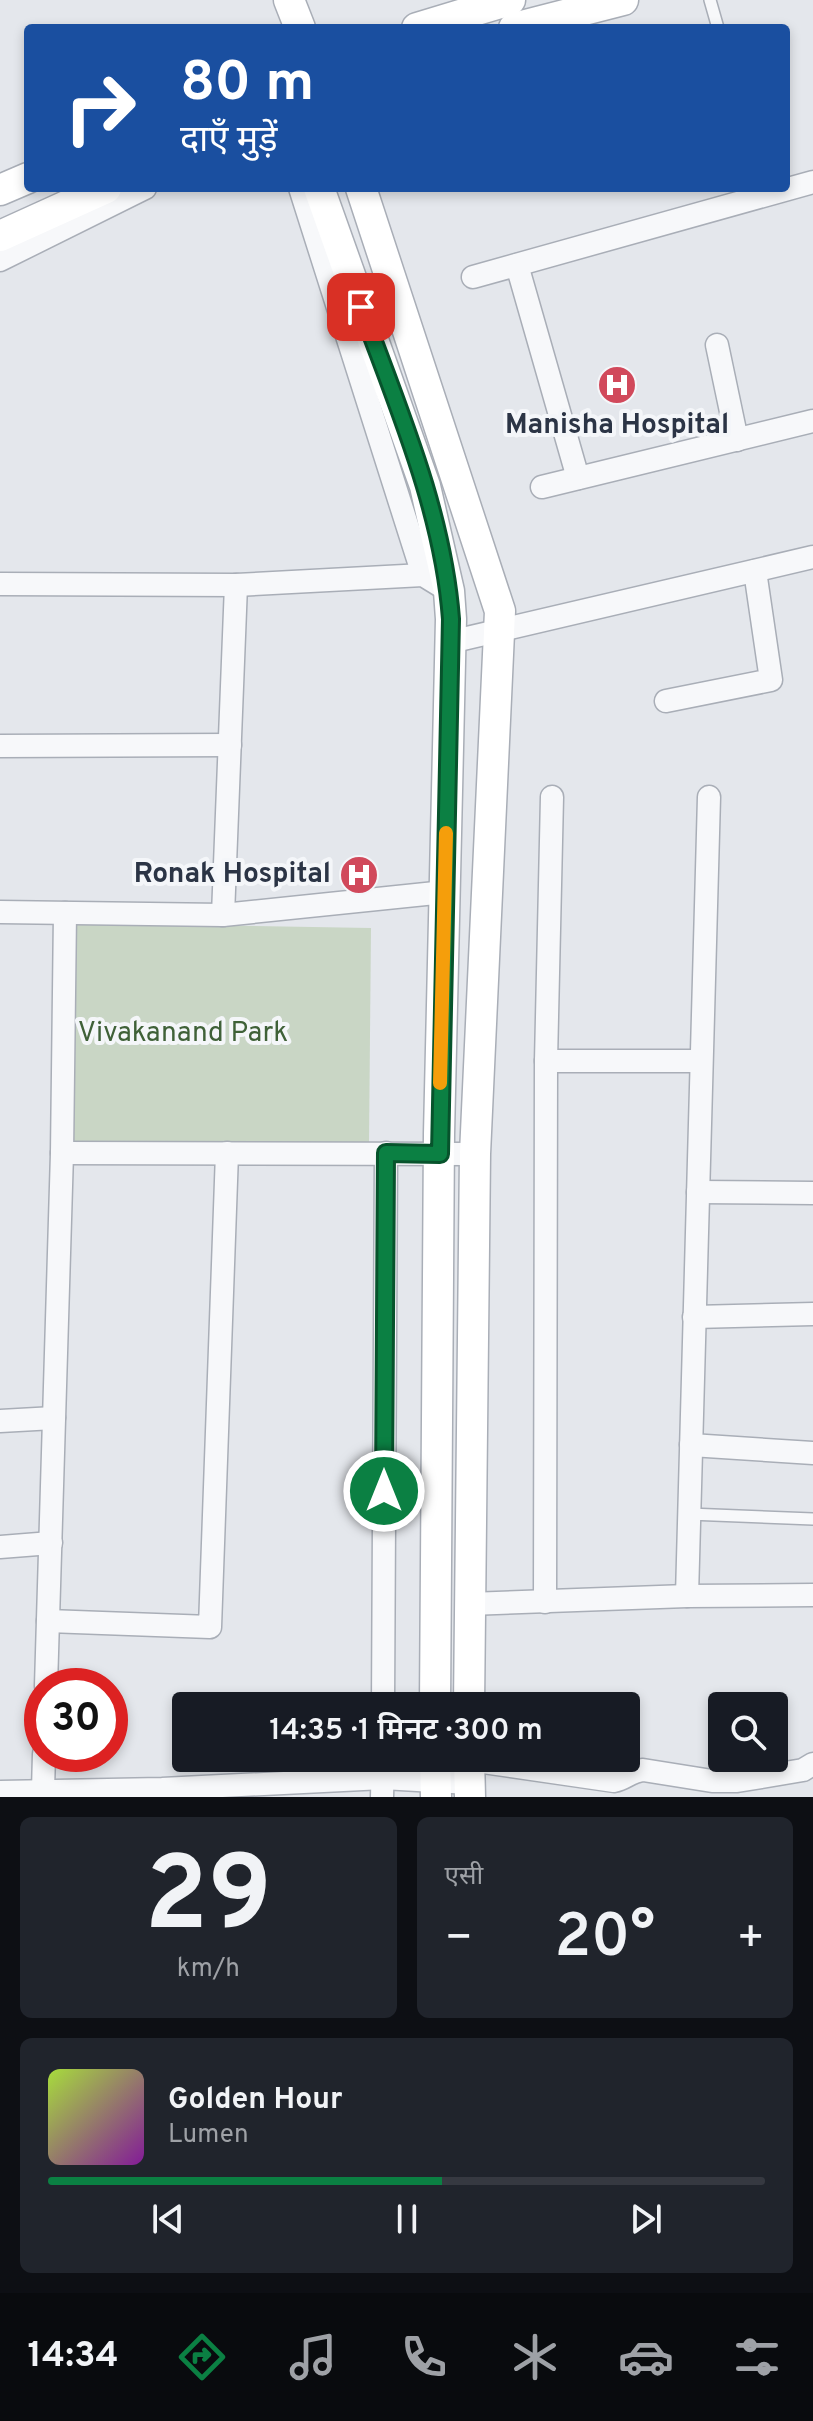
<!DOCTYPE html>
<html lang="hi">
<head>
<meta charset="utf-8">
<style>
	:root { --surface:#171b24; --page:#20242c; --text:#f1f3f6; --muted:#9ea1a6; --line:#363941; --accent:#0b8043 }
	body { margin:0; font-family:Overpass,"Noto Sans Devanagari",sans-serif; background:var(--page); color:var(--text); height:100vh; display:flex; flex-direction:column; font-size:30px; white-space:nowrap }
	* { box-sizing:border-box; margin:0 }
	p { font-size:26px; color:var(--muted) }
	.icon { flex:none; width:44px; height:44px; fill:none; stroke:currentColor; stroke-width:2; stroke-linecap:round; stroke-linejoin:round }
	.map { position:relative; height:1797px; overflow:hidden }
	.details { display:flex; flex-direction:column; gap:20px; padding:20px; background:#0d0f14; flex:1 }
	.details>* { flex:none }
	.banner { position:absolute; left:24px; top:24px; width:766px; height:168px; border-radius:8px; box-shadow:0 4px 12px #0003; background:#1a4fa0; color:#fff; overflow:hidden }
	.controls { position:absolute; left:708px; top:1692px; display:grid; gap:16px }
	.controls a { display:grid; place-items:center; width:80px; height:80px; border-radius:8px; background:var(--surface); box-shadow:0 4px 12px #0003; font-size:40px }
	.speed { position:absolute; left:24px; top:1668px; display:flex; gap:16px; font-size:40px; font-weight:700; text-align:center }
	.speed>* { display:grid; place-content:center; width:104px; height:104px; border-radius:50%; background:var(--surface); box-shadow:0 4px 12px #0003; line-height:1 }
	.speed .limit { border:12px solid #d22; background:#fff; color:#111 }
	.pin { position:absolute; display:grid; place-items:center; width:68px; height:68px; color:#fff; margin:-34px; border-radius:16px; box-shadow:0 4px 12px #0006 }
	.me { position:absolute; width:88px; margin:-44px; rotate:0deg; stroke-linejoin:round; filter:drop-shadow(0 0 6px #0008) }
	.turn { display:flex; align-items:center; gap:28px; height:168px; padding:0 24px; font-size:36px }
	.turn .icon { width:104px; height:104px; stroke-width:2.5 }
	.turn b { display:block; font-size:56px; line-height:68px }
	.big { font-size:60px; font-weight:600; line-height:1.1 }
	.details .tile { flex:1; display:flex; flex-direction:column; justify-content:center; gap:12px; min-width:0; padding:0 28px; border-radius:12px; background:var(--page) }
	.details .dial { align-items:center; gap:0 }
	.dial b { font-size:104px; line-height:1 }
	.song { display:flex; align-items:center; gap:24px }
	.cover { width:96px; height:96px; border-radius:12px; background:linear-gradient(135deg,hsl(80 70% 55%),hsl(290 70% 35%)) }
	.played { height:8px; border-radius:4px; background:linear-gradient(90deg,var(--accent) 55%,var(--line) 55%) }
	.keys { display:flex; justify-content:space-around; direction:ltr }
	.heat { display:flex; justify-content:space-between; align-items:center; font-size:44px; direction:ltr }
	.details .tiles { flex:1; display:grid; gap:20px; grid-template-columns:1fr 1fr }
	.tile:last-child { grid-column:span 2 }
	.trip { position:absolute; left:172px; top:1692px; width:468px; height:80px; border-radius:8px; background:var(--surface); box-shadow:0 4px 12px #0003; font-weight:600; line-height:80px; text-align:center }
	.tabs { display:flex; height:128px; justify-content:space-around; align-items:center; background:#090b0e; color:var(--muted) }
	.tabs .icon { width:56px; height:56px }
	.tabs .current { color:var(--accent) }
	.tabs b { font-size:36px; color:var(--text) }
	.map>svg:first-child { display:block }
	.green { fill:#c9d6c5 }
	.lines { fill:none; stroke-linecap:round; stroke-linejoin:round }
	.lane-casing { stroke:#a9aeb7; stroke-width:14 }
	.street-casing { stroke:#a9aeb7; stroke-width:25 }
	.secondary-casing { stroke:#a9aeb7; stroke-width:33 }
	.lane { stroke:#f7f8fa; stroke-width:11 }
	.street { stroke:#f7f8fa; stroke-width:22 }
	.secondary { stroke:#fff; stroke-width:30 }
	.route-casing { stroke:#07532c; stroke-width:20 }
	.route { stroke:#0b8043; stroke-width:14 }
	.slow { stroke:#f59e0b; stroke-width:14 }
	.labels { text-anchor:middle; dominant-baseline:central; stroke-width:8; stroke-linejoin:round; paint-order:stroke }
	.poi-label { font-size:28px; font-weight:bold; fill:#2b3445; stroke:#f4f6f9 }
	.park-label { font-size:28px; fill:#3f6138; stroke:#f4f6f9 }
</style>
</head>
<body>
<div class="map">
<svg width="813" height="1797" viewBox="0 0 813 1797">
	<rect width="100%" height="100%" fill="#e4e7ec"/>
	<path class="green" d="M 74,923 L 371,928 L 369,1143 L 71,1143 Z"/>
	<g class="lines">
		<g class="lane-casing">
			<g id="lane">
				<path d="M 710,0 L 718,28"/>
				<path d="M 689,1514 L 813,1519"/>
			</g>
		</g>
		<g class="street-casing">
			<g id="street">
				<path d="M 300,188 L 423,575"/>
				<path d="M 0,260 L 145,188"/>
				<path d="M 517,265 L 578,478"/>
				<path d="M 473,277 L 813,182"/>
				<path d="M 717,345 L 737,440"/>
				<path d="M 542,487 L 813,421"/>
				<path d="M 0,584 L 236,585 L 423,575 L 449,591"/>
				<path d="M 450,642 L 813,557"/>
				<path d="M 666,701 L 771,680 L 755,571"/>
				<path d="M 0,746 L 230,745"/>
				<path d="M 0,912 L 223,915 L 445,892"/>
				<path d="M 223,915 L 236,585"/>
				<path d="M 546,1061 L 700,1061"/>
				<path d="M 62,1153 L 475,1154"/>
				<path d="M 698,1192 L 813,1193"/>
				<path d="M 694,1317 L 813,1314"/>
				<path d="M 0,1421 L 54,1418"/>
				<path d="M 691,1445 L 813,1453"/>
				<path d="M 0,1547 L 51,1543"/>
				<path d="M 687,1596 L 709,797"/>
				<path d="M 545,1602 L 546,1061 L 552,797"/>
				<path d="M 469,1604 L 687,1596 L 813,1595"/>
				<path d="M 48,1621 L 210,1627 L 227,1153"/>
				<path d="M 46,1686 L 62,1153 L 65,913"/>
				<path d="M 383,1706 L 386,1153"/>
				<path d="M 469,1760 L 614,1781 C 625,1779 631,1771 643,1770 L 712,1781 L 737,1781 L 803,1770 L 813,1764"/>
				<path d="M 43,1790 L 44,1754"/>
				<path d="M 0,1792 L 162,1789 L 383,1778 L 469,1783"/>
				<path d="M 382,1797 L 383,1758"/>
			</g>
		</g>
		<g class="secondary-casing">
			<g id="secondary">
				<path d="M 289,0 L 300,28"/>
				<path d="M 417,28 L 510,0"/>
				<path d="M 514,28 L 623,0"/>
				<path d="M 319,188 L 425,486 L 449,591 L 451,619 L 439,1134 L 435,1706"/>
				<path d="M 361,188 L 500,611 L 475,1154 L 469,1706"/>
				<path d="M 0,190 L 28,178"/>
				<path d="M 0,236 L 106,188"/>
				<path d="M 435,1758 L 436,1797"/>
				<path d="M 469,1758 L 470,1797"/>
			</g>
		</g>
		<use href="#lane" class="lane"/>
		<use href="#street" class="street"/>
		<use href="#secondary" class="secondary"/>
	</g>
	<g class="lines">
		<g class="route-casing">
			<path id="route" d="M 361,307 C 398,408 443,511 451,619 L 440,1154 L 386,1153 L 384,1491"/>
		</g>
		<use href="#route" class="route"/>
		<path class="slow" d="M 440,1083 L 446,833"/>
	</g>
	<defs>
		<g id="hospital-disc" transform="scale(2)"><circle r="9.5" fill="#d1495b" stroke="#f4f6f9"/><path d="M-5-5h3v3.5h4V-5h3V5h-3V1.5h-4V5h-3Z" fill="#fff"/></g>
	</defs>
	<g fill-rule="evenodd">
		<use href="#hospital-disc" x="617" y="385"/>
		<use href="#hospital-disc" x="359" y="875"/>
	</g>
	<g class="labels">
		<g class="poi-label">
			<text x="617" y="426">Manisha Hospital</text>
			<text x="331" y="875" text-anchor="end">Ronak Hospital</text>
		</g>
		<g class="park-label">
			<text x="183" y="1034">Vivakanand Park</text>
		</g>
	</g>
</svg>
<div class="controls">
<a><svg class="icon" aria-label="search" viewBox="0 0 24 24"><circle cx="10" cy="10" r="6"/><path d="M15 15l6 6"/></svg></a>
</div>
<div class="speed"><div class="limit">30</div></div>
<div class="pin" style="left:361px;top:307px;background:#d93025"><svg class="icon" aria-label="arrive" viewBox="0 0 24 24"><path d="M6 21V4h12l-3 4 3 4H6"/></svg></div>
<svg class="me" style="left:384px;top:1491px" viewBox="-20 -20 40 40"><circle r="17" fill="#0b8043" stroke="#fff" stroke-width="3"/><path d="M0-11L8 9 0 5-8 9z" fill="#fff"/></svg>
<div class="trip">14:35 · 1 मिनट · 300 m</div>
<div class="banner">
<div class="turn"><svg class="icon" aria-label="right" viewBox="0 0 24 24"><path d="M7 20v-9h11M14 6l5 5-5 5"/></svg><div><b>80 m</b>दाएँ मुड़ें</div></div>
</div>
</div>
<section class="details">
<div class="tiles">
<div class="tile dial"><b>29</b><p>km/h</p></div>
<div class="tile"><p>एसी</p>
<div class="heat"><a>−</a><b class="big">20°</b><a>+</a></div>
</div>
<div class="tile">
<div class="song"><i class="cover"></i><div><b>Golden Hour</b><p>Lumen</p></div></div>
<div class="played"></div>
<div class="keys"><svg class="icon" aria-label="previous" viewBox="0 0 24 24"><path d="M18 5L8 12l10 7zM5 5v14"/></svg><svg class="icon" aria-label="pause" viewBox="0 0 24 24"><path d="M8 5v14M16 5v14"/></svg><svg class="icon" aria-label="next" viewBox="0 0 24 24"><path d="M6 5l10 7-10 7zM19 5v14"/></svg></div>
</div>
</div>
</section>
<nav class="tabs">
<b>14:34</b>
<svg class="icon current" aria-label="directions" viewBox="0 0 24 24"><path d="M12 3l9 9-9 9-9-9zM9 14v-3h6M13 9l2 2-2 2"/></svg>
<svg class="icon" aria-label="music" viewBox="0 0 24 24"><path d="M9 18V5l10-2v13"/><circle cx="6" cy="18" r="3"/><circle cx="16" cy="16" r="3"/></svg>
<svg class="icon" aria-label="phone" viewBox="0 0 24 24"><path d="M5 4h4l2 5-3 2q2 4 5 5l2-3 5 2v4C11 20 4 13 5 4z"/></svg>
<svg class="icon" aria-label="climate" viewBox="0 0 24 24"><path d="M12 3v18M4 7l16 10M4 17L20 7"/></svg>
<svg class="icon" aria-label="car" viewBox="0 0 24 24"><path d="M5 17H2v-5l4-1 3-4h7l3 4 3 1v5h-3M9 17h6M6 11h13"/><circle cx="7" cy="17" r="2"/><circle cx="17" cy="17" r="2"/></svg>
<svg class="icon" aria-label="filters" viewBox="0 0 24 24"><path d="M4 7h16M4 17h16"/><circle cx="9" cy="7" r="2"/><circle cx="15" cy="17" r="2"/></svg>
</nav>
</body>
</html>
